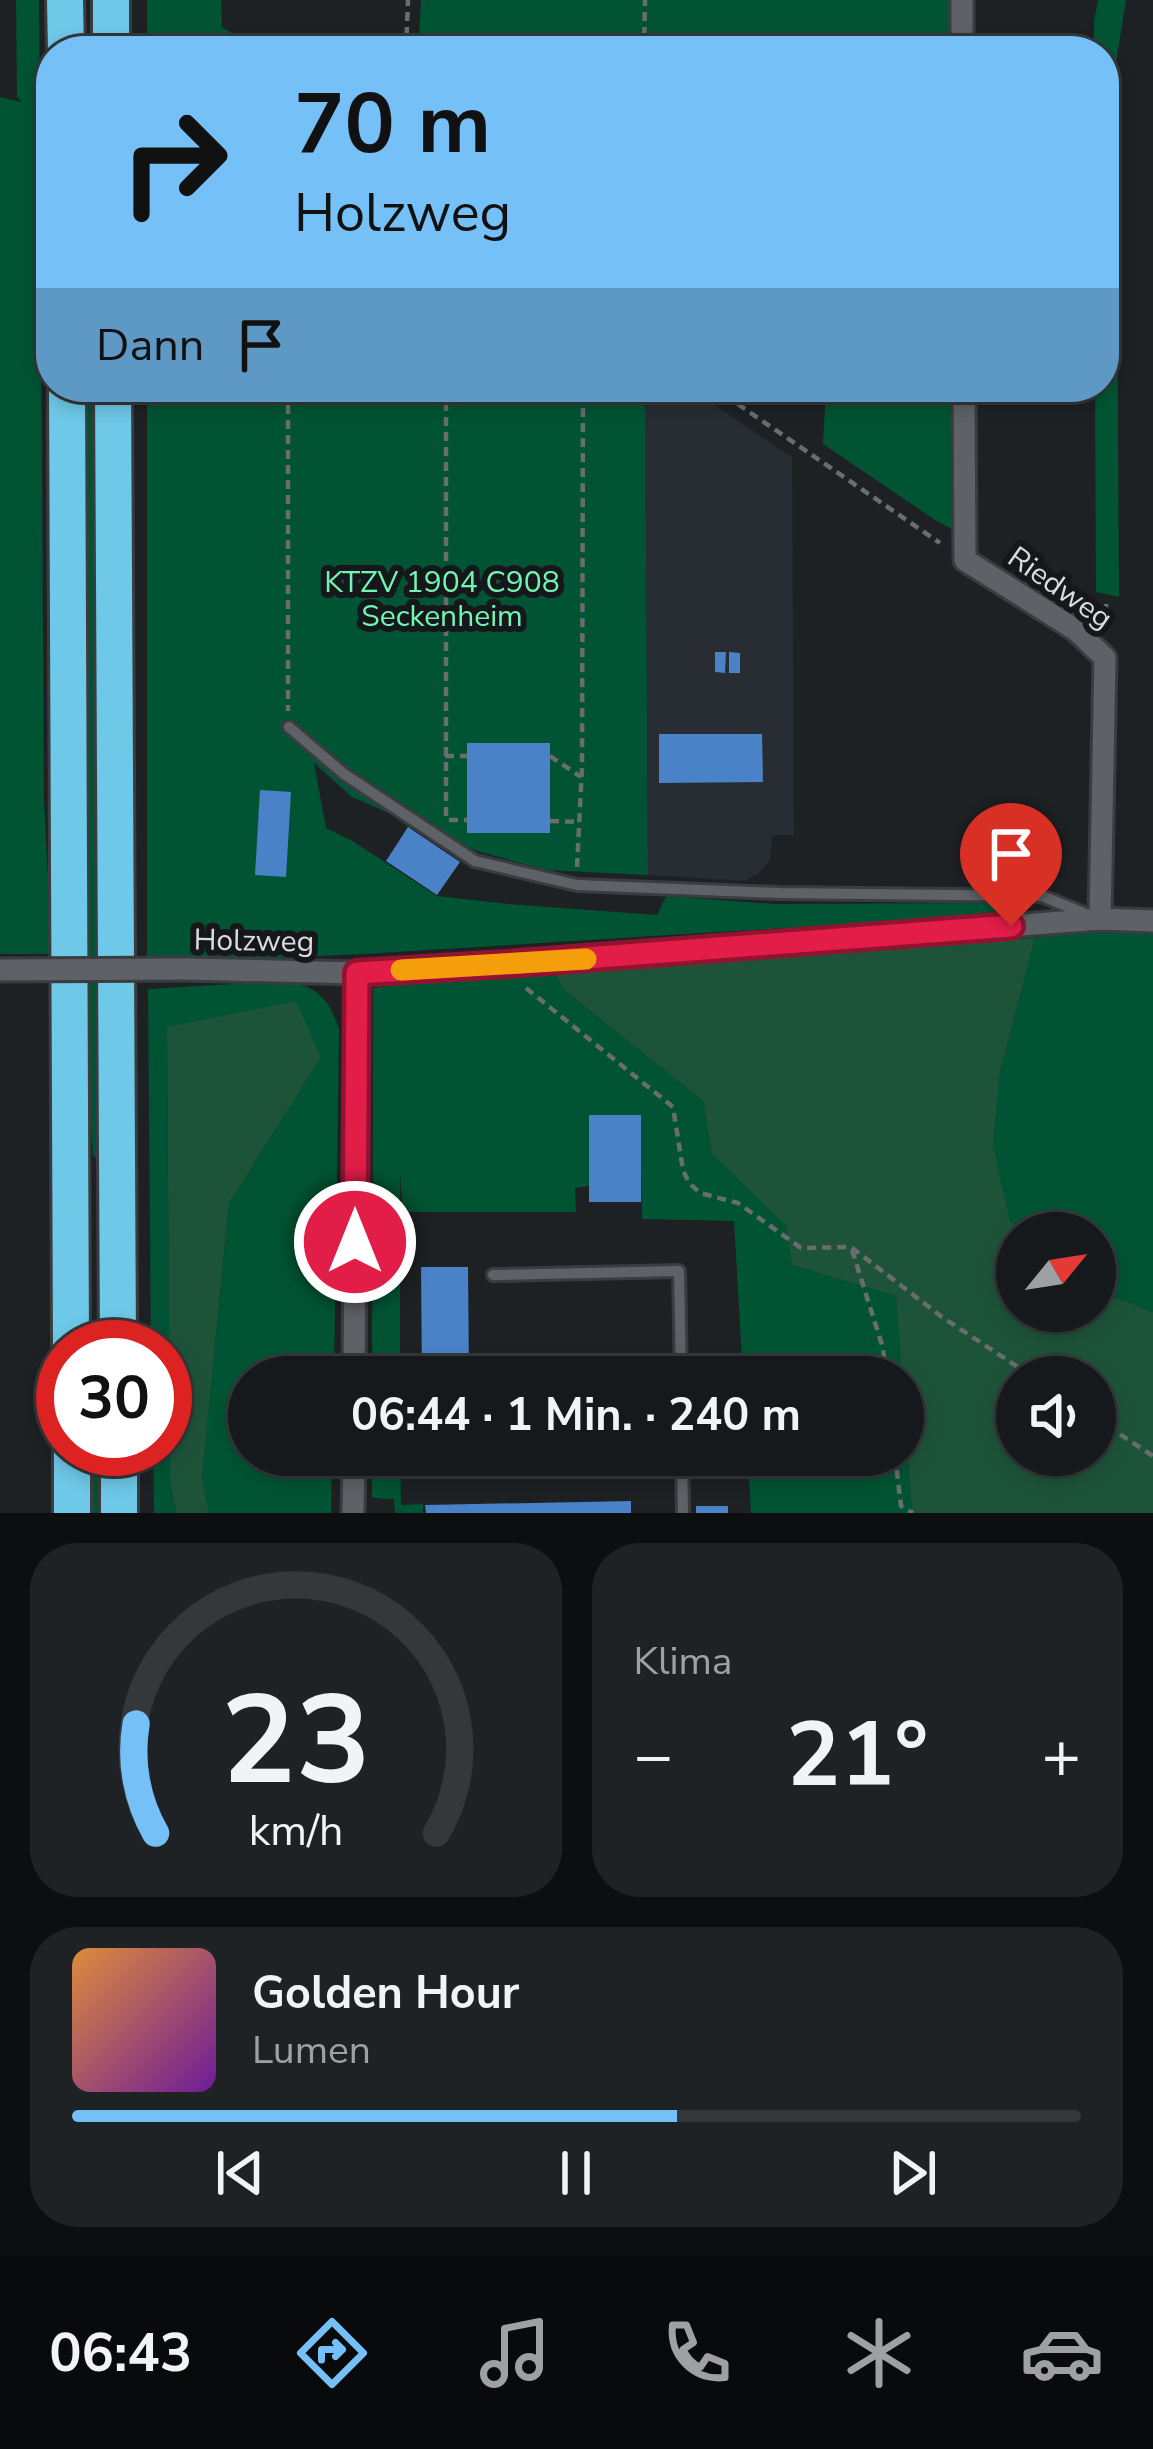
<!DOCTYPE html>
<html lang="de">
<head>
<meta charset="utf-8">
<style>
	:root { --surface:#16191b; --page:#1f2224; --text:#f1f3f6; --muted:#9ea0a3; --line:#35383a; --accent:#75c0f6 }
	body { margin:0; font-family:"Nunito Sans",sans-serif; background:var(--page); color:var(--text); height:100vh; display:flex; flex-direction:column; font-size:45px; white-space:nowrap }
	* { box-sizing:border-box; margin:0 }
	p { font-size:39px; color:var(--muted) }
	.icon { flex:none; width:66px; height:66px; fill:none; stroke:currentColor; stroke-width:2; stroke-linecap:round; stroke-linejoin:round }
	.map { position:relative; height:1513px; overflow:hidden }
	.side { display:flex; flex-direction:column; gap:30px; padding:30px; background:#0c0e0f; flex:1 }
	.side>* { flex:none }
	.hud { position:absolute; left:36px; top:36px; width:1083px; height:366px; border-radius:48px; box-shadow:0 6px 18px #0003,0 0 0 3px var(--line); background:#75c0f6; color:#111; overflow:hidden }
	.needle { width:78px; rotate:60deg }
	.buttons { position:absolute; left:996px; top:1212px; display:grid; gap:24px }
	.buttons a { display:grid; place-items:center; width:120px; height:120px; border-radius:50%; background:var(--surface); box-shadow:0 6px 18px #0003,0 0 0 3px var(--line); font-size:60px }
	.speed { position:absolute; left:36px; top:1320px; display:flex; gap:24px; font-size:60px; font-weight:700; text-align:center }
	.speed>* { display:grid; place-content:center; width:156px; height:156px; border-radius:50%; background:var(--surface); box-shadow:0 6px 18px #0003,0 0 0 3px var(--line); line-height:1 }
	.speed .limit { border:18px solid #d22; background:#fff; color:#111 }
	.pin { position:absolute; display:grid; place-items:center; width:102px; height:102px; color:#fff; margin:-123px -51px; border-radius:50% 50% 50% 0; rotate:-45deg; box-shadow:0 0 12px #0007 }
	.pin .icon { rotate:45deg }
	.me { position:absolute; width:132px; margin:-66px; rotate:0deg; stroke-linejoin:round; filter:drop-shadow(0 0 9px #0008) }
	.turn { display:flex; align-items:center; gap:42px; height:252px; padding:0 60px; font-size:54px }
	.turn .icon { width:156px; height:156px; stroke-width:2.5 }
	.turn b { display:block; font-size:84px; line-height:102px }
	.then { display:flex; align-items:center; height:114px; padding:0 60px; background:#0003; gap:24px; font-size:45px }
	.big { font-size:90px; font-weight:700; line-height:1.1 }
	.side .tile { flex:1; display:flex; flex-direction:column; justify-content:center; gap:18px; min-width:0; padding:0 42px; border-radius:48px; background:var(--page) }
	.side .dial { align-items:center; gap:0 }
	.dial svg { height:312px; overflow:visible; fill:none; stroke:var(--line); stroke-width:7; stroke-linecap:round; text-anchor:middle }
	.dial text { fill:var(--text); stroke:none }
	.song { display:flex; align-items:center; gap:36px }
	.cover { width:144px; height:144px; border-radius:18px; background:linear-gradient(135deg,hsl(30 70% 55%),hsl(280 70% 35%)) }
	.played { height:12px; border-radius:6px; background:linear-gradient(90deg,var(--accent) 60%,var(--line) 60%) }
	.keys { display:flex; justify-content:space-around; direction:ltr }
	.heat { display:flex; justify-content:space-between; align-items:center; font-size:66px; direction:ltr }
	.side .tiles { flex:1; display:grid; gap:30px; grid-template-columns:1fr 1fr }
	.tile:last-child { grid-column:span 2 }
	.trip { position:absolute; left:228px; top:1356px; width:696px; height:120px; border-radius:60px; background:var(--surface); box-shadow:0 6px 18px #0003,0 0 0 3px var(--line); font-weight:700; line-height:120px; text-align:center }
	.tabs { display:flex; height:192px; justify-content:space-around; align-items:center; background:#090a0b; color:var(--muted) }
	.tabs .icon { width:84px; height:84px }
	.tabs .on { color:var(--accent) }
	.tabs b { font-size:54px; color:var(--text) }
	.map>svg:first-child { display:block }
	.built { fill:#272d33 }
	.green { fill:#005433 }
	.forest { fill:#1d5439; fill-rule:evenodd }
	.building { fill:#4a82c8 }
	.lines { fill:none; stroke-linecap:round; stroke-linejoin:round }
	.service-casing { stroke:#3a3c3f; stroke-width:16 }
	.minor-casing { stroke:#3a3c3f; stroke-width:27 }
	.motorway-casing { stroke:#3a3c3f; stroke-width:42 }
	.path { stroke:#6a6d6f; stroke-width:4.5; stroke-dasharray:9 6; stroke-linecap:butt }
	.service { stroke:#5e6165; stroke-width:10 }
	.minor { stroke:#5e6165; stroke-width:21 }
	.motorway { stroke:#6ec8e7; stroke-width:36 }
	.minor-bridge-casing { stroke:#3a3c3f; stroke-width:27; stroke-linecap:butt }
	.minor-bridge { stroke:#5e6165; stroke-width:21 }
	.route-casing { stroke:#92132f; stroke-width:30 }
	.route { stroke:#e11d48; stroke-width:21 }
	.slow { stroke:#f59e0b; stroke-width:21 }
	.labels { text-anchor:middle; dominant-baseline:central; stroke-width:12; stroke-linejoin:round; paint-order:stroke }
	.park-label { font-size:30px; fill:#6ff6b2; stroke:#15171a }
	.street-label { font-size:30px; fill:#dadbdd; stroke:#15171a }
</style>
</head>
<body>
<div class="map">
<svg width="1153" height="1513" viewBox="0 0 1153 1513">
	<rect width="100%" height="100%" fill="#1e2124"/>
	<path class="built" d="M 645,387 L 688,387 L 792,457 L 794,835 L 772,835 L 770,860 L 760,872 L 745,881 L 648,875 Z"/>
	<g class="green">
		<path d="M 16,0 L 39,0 L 44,800 L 52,954 L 0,954 L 0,97 L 22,102 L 17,97 Z"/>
		<path d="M 147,0 L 221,0 L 222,27 L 260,51 L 147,51 Z"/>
		<path d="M 421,0 L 951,0 L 951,51 L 418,51 Z"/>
		<path d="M 1098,0 L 1126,0 L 1116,63 L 1119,597 L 1096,592 L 1095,387 L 1104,387 L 1104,51 L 1094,51 L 1094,21 Z"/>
		<path d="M 85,387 L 99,387 L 101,1084 L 97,1158 L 93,1156 L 89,1101 Z"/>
		<path d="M 147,387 L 645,387 L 648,875 L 546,870 L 477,851 L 352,797 L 314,763 L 326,828 L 354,842 L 437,896 L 508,904 L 657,915 L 666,896 L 775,904 L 994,903 L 1023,910 L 965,917 L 362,954 L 147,964 Z"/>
		<path d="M 826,387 L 953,387 L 954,530 L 938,522 L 823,444 Z"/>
		<path d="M 1104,926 L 1153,927 L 1153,1312 L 1095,1289 L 1095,1233 L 1025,1233 L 1010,1221 L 993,1146 L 1000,1072 L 1035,938 Z"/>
		<path d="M 551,968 L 566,992 L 703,1101 L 712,1154 L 786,1226 L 792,1265 L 896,1296 L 912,1513 L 751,1513 L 748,1455 L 903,1455 L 903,1377 L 743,1377 L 734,1221 L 642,1219 L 640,1115 L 589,1116 L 589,1186 L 575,1188 L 576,1212 L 402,1212 L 400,1171 L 400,1377 L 372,1377 L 373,988 L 494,970 Z"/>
		<path d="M 286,981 C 317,987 329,998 339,1029 L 334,1377 L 249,1377 L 249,1455 L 332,1455 L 331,1513 L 209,1513 L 202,1478 L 229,1203 L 320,1058 L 167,1028 L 170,1479 L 176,1513 L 154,1513 L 153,1449 L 165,1449 L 165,1347 L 151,1347 L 148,989 Z"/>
		<path d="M 90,1449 L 102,1449 L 102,1513 L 91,1513 Z"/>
		<path d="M 372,1455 L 400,1455 L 401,1505 L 423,1504 L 423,1513 L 395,1513 L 394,1499 L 372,1498 Z"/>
	</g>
	<g class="forest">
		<path d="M 1035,938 L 1000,1072 L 993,1145 L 1010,1221 L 1025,1233 L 1017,1233 L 1017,1311 L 1095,1311 L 1095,1289 L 1153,1312 L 1153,1513 L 912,1513 L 896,1296 L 792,1265 L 786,1226 L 712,1154 L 703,1101 L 565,991 L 551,968 ZM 1017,1377 L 1095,1377 L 1095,1455 L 1017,1455 Z"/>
		<path d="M 296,1001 L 321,1057 L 229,1203 L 202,1478 L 209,1513 L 176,1513 L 170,1479 L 167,1027 Z"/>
	</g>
	<g class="building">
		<path d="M 767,387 L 797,387 L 788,401 Z"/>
		<path d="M 715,652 L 726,652 L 725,673 L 715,672 Z"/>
		<path d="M 729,652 L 740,653 L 740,673 L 729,673 Z"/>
		<path d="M 659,734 L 762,734 L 763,782 L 659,783 Z"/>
		<rect x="467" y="743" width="83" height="90"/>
		<path d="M 260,790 L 291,792 L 286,877 L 255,875 Z"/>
		<path d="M 408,827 L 460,862 L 437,895 L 386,861 Z"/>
		<rect x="589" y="1115" width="52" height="87"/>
		<path d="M 421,1267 L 468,1267 L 469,1377 L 422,1377 Z"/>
		<path d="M 631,1501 L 631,1513 L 426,1513 L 425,1505 Z"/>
		<rect x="696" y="1506" width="32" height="7"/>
	</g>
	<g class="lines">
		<g class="service-casing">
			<g id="service">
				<path d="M 289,727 L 344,774 L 475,861 L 577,885 L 779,893 L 1042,896 L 1086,914"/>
				<path d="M 493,1275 L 679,1271 L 681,1377"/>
				<path d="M 498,1375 L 681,1371"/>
				<path d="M 682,1456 L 683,1513"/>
				<path d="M 446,1465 L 682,1460"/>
			</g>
		</g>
		<g class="minor-casing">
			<g id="minor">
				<path d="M 962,0 L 962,51"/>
				<path d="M 964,387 L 965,560 L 1076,630 L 1105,658 L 1100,919"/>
				<path d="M 187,969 L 357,973 L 506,965 L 1100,919 L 1153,921"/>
				<path d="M 354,1377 L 357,973"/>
				<path d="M 353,1513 L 354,1455"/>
			</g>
		</g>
		<g class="motorway-casing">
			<g id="motorway">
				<path d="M 65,0 L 66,51"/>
				<path d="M 111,0 L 111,51"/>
				<path d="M 67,387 L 71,1347"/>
				<path d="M 113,387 L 118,1347"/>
				<path d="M 72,1449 L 72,1513"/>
				<path d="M 119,1449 L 119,1513"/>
			</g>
		</g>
		<g class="path">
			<path d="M 406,51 L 408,0"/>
			<path d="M 644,51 L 645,0"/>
			<path d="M 446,387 L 446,821"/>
			<path d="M 713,387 L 940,543"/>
			<path d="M 288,405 L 288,711"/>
			<path d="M 1106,628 L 1106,599"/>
			<path d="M 445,756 L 467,756"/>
			<path d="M 550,756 L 581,777"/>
			<path d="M 449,820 L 467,820"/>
			<path d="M 550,821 L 579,822"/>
			<path d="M 577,867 L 582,767 L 583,387"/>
			<path d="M 526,988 L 673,1107 L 683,1170 L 689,1183 L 700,1193 L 738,1203 L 801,1248 L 851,1247 L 942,1317 L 1033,1377"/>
			<path d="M 852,1250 L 883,1348 L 886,1377"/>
			<path d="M 1095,1418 L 1153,1456"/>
			<path d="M 895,1455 L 901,1506 L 913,1513"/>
		</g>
		<use href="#service" class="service"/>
		<use href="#minor" class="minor"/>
		<use href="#motorway" class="motorway"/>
		<g class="minor-bridge-casing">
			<path id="minor-bridge" d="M 0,970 L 187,969"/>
		</g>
		<use href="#minor-bridge" class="minor-bridge"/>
	</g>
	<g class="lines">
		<g class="route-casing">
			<path id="route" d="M 355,1242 L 357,973 L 506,964 L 1011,926"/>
		</g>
		<use href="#route" class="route"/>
		<path class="slow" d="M 401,970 L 586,959"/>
	</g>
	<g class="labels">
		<g class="park-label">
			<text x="442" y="582">KTZV 1904 C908<tspan x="442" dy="34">Seckenheim</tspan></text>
		</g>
		<g class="street-label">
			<text transform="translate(1060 588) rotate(35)">Riedweg</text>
			<text transform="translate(254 941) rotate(1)">Holzweg</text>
		</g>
	</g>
</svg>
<div class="buttons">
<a><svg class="needle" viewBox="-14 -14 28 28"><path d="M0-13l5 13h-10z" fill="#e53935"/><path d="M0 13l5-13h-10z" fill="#9ea0a3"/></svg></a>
<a><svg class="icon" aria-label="sound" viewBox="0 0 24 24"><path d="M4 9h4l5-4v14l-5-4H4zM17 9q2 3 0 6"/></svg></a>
</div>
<div class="speed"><div class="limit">30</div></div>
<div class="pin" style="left:1011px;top:926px;background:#d93025"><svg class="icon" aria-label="arrive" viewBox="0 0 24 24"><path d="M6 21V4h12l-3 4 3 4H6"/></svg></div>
<svg class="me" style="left:355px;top:1242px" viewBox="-20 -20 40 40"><circle r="17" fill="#e11d48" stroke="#fff" stroke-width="3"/><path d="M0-11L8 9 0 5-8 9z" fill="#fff"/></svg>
<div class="trip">06:44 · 1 Min. · 240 m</div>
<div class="hud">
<div class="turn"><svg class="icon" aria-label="right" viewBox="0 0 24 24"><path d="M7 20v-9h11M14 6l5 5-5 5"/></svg><div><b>70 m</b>Holzweg</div></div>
<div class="then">Dann<svg class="icon" aria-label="arrive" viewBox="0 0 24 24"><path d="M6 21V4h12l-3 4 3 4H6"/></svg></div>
</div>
</div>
<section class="side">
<div class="tiles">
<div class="tile dial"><svg viewBox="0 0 100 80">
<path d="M14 69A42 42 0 1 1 86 69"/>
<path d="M14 69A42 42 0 0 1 9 41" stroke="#75c0f6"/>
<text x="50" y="56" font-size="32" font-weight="700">23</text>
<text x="50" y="72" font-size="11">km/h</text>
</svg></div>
<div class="tile"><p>Klima</p>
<div class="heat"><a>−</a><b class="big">21°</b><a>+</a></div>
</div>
<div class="tile">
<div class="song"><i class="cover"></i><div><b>Golden Hour</b><p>Lumen</p></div></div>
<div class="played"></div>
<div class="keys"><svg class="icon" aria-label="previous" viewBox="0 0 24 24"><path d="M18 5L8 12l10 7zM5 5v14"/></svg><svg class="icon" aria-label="pause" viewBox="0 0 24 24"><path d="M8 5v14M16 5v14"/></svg><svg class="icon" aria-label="next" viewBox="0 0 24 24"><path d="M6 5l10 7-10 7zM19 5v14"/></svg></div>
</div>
</div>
</section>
<nav class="tabs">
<b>06:43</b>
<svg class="icon on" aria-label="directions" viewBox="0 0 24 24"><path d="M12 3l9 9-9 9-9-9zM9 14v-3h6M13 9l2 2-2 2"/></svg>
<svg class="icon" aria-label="music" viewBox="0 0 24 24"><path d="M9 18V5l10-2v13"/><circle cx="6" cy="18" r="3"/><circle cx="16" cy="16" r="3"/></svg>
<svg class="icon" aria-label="phone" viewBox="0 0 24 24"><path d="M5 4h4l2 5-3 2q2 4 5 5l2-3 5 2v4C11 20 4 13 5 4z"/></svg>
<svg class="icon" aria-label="climate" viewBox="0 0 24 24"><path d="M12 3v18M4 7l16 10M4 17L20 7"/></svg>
<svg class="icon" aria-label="car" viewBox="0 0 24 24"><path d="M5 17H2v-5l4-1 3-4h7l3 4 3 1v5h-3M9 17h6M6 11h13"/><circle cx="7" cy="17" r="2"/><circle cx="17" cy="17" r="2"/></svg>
</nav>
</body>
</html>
